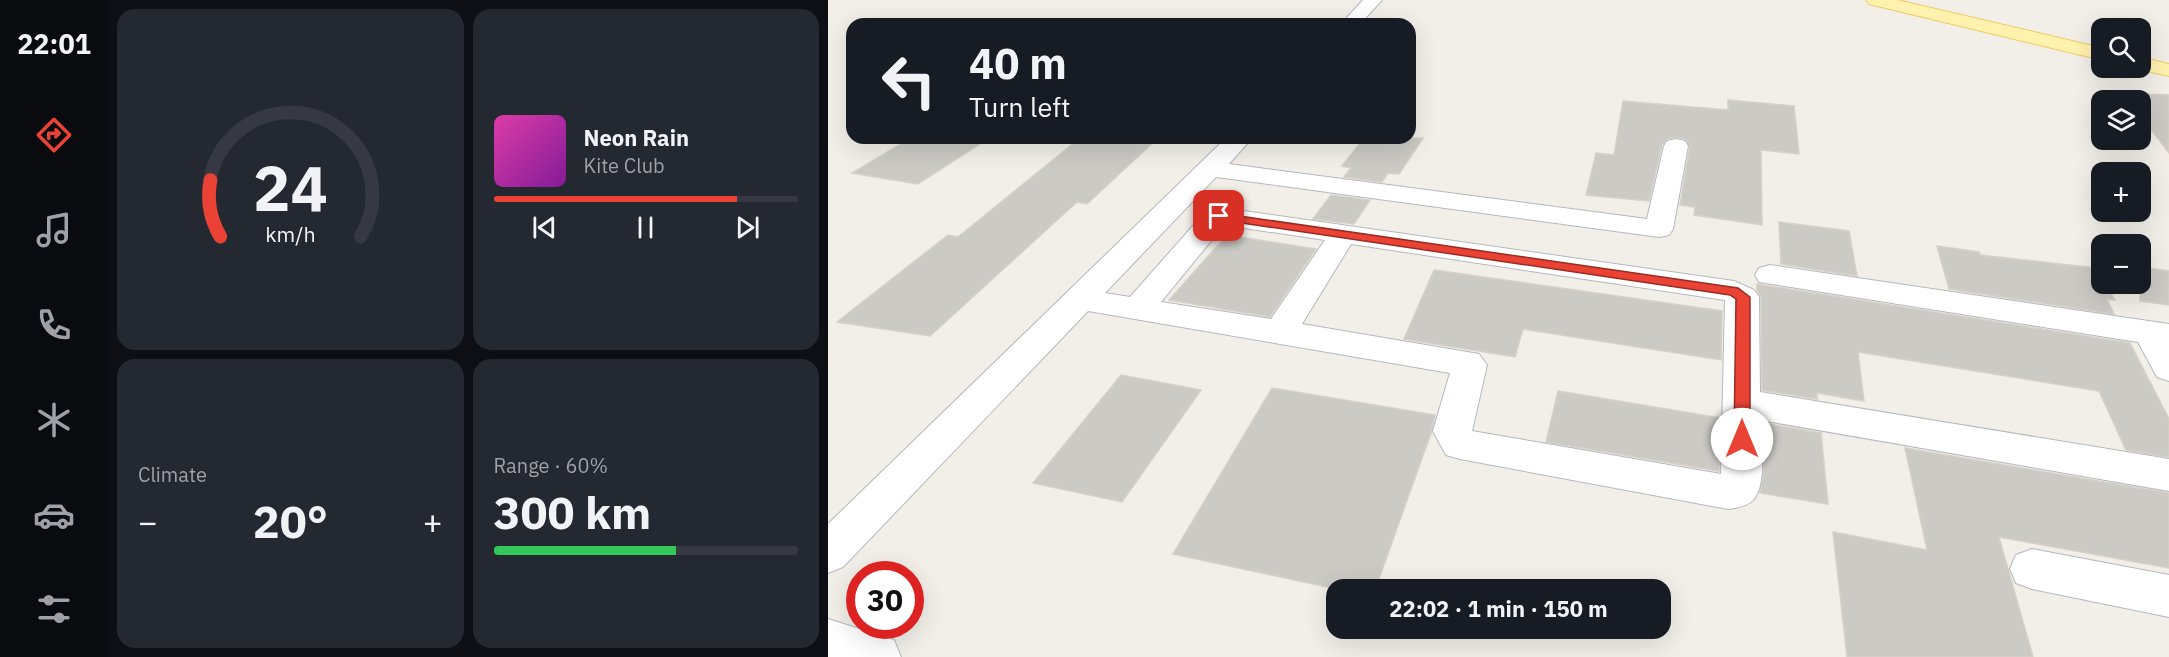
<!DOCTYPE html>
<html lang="en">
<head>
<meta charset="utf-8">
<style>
	:root { --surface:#171b24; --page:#242831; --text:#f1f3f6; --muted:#9ea1a6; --line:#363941; --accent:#ea4335 }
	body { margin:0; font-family:"IBM Plex Sans",sans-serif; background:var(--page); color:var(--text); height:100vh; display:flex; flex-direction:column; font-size:22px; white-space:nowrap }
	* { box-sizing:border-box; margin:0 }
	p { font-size:20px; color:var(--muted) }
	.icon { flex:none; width:33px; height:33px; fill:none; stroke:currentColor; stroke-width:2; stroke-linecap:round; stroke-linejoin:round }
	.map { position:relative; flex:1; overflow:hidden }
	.panel { display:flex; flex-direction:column; gap:9px; padding:9px; background:#0d0f14; width:720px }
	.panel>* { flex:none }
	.top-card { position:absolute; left:18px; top:18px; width:570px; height:126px; border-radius:18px; box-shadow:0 6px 24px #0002; background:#171b24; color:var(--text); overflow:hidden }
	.fabs { position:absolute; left:1263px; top:18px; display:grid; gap:12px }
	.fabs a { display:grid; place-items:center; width:60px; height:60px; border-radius:12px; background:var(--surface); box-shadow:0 6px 24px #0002; font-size:30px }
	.speed { position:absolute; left:18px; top:561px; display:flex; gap:12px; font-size:30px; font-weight:700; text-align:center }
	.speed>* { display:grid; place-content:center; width:78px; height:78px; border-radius:50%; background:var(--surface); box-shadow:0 6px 24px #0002; line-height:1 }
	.speed .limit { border:9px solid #d22; background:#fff; color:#111 }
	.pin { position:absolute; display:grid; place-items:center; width:51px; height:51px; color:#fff; margin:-26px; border-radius:12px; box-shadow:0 3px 9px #0006 }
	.me { position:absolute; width:66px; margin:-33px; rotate:0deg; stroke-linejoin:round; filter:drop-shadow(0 0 4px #0008) }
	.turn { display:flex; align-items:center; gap:21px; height:126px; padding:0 24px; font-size:27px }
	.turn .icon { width:78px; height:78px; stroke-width:2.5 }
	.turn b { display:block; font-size:42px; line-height:51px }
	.big { font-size:45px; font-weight:700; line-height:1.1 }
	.panel .card { flex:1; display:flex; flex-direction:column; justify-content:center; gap:9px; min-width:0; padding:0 21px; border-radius:18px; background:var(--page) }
	.panel .dial { align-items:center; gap:0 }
	.dial svg { height:156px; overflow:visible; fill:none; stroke:var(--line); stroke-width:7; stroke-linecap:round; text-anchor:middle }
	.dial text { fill:var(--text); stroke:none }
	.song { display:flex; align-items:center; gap:18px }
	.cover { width:72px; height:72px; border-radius:9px; background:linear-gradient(135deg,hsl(320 70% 55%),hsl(290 70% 35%)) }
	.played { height:6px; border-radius:3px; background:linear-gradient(90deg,var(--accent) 80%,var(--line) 80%) }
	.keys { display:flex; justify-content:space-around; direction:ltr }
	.heat { display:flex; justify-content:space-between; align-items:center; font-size:33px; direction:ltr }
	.charge { height:9px; border-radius:4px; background:linear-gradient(90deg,#34c759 60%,var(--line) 0) }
	.panel .tiles { flex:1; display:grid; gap:9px; grid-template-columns:repeat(2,1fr) }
	.trip { position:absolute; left:498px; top:579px; width:345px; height:60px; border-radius:18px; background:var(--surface); box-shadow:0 6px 24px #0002; font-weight:700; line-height:60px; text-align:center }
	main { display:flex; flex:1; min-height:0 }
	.menu { display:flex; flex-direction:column; width:108px; justify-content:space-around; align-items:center; background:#090b0e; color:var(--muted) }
	.menu .icon { width:42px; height:42px }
	.menu .on { color:var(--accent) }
	.menu b { font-size:27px; color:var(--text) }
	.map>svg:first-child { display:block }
	.building { fill:#cccac5; stroke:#d6d1c6; stroke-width:1.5 }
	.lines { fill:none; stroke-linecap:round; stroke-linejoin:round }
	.minor-casing { stroke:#b5b8bc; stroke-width:2 }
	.primary-casing { stroke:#f2c960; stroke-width:2 }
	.minor { fill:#fff; fill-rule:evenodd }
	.primary { fill:#fff2af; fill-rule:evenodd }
	.route { fill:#ea4335; stroke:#982c22; stroke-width:1.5 }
</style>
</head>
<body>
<main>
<nav class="menu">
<b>22:01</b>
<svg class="icon on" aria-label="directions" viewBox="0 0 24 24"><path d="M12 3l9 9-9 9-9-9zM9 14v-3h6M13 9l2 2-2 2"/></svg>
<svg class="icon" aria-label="music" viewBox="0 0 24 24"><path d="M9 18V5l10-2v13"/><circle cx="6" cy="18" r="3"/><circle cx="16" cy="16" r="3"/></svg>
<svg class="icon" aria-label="phone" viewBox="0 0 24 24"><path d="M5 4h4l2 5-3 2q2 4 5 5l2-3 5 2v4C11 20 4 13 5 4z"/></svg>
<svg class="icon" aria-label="climate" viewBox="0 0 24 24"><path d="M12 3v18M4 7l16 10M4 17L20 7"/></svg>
<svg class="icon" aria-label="car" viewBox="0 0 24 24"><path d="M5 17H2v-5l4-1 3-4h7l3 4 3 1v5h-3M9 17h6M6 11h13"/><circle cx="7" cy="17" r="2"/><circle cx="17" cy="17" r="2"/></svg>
<svg class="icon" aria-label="filters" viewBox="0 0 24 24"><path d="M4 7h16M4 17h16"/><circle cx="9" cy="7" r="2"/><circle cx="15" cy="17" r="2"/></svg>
</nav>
<section class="panel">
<div class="tiles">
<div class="card dial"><svg viewBox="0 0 100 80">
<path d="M14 69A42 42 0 1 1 86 69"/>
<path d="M14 69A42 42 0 0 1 9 40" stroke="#ea4335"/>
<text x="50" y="56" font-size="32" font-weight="700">24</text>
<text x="50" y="72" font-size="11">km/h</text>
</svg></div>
<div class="card">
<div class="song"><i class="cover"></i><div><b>Neon Rain</b><p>Kite Club</p></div></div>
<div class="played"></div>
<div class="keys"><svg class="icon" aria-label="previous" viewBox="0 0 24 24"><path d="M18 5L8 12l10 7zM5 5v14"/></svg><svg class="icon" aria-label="pause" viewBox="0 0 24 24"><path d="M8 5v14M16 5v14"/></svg><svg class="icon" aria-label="next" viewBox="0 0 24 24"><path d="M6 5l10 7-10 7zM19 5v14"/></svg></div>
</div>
<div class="card"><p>Climate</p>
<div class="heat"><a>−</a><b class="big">20°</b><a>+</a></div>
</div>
<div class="card"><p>Range · 60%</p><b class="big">300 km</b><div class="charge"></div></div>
</div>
</section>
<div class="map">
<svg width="1341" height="657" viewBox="0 0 1341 657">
	<rect width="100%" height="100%" fill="#f1efe8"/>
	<g class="building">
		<path d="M 1296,93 L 1341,95 L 1341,153 L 1312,115 L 1312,100 L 1302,100 Z"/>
		<path d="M 900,100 L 966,106 L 971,154 L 933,150 L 934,225 L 866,215 L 867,207 L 852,205 L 862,146 L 857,139 L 848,137 L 839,139 L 834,145 L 821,201 L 758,195 L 768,153 L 786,155 L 795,101 L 900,110 Z"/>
		<path d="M 83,138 L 161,138 L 90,184 L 24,173 Z"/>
		<path d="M 252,138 L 330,138 L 259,204 L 249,202 L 102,336 L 9,322 L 120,235 L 130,237 Z"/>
		<path d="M 536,138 L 595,138 L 571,174 L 560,173 L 554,182 L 516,177 L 523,168 L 514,166 Z"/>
		<path d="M 503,195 L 542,200 L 526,224 L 485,219 Z"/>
		<path d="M 951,222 L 1021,231 L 1029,276 L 953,264 Z"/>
		<path d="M 399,235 L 488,249 L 442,317 L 341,300 Z"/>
		<path d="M 1109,246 L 1151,252 L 1152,255 L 1268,268 L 1274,278 L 1274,284 L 1277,284 L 1287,300 L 1279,299 L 1286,314 L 1121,289 Z"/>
		<path d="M 1312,267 L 1341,271 L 1341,305 L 1312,301 Z"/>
		<path d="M 606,270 L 894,311 L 893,360 L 695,329 L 687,357 L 576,339 Z"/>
		<path d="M 929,284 L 1302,343 L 1341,419 L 1341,457 L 1298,450 L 1271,391 L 1030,352 L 1036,401 L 989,393 L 989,399 L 934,390 L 933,297 L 929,290 Z"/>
		<path d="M 293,375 L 373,390 L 294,502 L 205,483 Z"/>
		<path d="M 444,388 L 607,415 L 603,433 L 547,590 L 513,590 L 345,554 Z"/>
		<path d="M 730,391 L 892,418 L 891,471 L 718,442 Z"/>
		<path d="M 934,423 L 993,433 L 1000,504 L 932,493 L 936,472 Z"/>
		<path d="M 1077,448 L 1341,493 L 1341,568 L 1171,537 L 1205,657 L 1019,657 L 1005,532 L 1099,550 Z"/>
	</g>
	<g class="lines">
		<g class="minor-casing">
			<g id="minor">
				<path d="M 535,0 L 554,0 L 532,24 L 513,24 Z"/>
				<path d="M 398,138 L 424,138 L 401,164 L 819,219 L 836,146 L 839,141 L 848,139 L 857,141 L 860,146 L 845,229 L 841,235 L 831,237 L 388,177 L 277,293 L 302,297 L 378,211 L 395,208 L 906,281 L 926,290 L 931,297 L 932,392 L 1341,459 L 1341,491 L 932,420 C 933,439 939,484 926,499 C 920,506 909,508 900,509 L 632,459 L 618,455 L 605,431 L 622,373 L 260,311 L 15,567 L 0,573 L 0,524 ZM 396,225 L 497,240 L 443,319 L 333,302 ZM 523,244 L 897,300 L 893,474 L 644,431 L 659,365 L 651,354 L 474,324 Z"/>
				<path d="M 942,265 L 1341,324 L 1341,381 L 1329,377 L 1310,342 L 931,282 L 927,275 L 931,268 Z"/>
				<path d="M 1204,549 L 1341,575 L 1341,617 L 1204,589 L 1188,583 L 1182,569 L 1188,555 Z"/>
				<path d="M 0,619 L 66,640 L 73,657 L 0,657 Z"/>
			</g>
		</g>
		<g class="primary-casing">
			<g id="primary">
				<path d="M 1038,0 L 1069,0 L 1274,48 L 1274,60 L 1041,4 Z"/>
				<path d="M 1312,57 L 1341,64 L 1341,76 L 1305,68 L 1312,68 Z"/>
			</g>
		</g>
		<use href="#minor" class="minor"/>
		<use href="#primary" class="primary"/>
	</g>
	<path class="route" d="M 391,213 L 910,288 L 922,297 L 922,439 L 919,443 L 914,445 L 908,443 L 906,439 L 908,299 L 902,295 L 387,219 L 385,216 Z"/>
</svg>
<div class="fabs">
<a><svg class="icon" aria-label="search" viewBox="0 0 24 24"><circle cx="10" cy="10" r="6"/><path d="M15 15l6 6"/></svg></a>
<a><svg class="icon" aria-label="layers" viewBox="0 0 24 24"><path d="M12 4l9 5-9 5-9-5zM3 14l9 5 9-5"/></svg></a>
<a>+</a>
<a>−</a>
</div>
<div class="speed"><div class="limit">30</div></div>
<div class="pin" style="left:391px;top:216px;background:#d93025"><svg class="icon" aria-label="arrive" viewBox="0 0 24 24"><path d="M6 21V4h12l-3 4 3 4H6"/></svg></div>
<svg class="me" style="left:914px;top:439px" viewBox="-20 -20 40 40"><circle r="19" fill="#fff"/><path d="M0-13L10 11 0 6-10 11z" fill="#ea4335"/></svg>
<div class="trip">22:02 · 1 min · 150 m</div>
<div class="top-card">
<div class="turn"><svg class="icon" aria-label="left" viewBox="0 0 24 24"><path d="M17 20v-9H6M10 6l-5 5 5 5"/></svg><div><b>40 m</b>Turn left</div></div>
</div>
</div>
</main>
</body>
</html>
